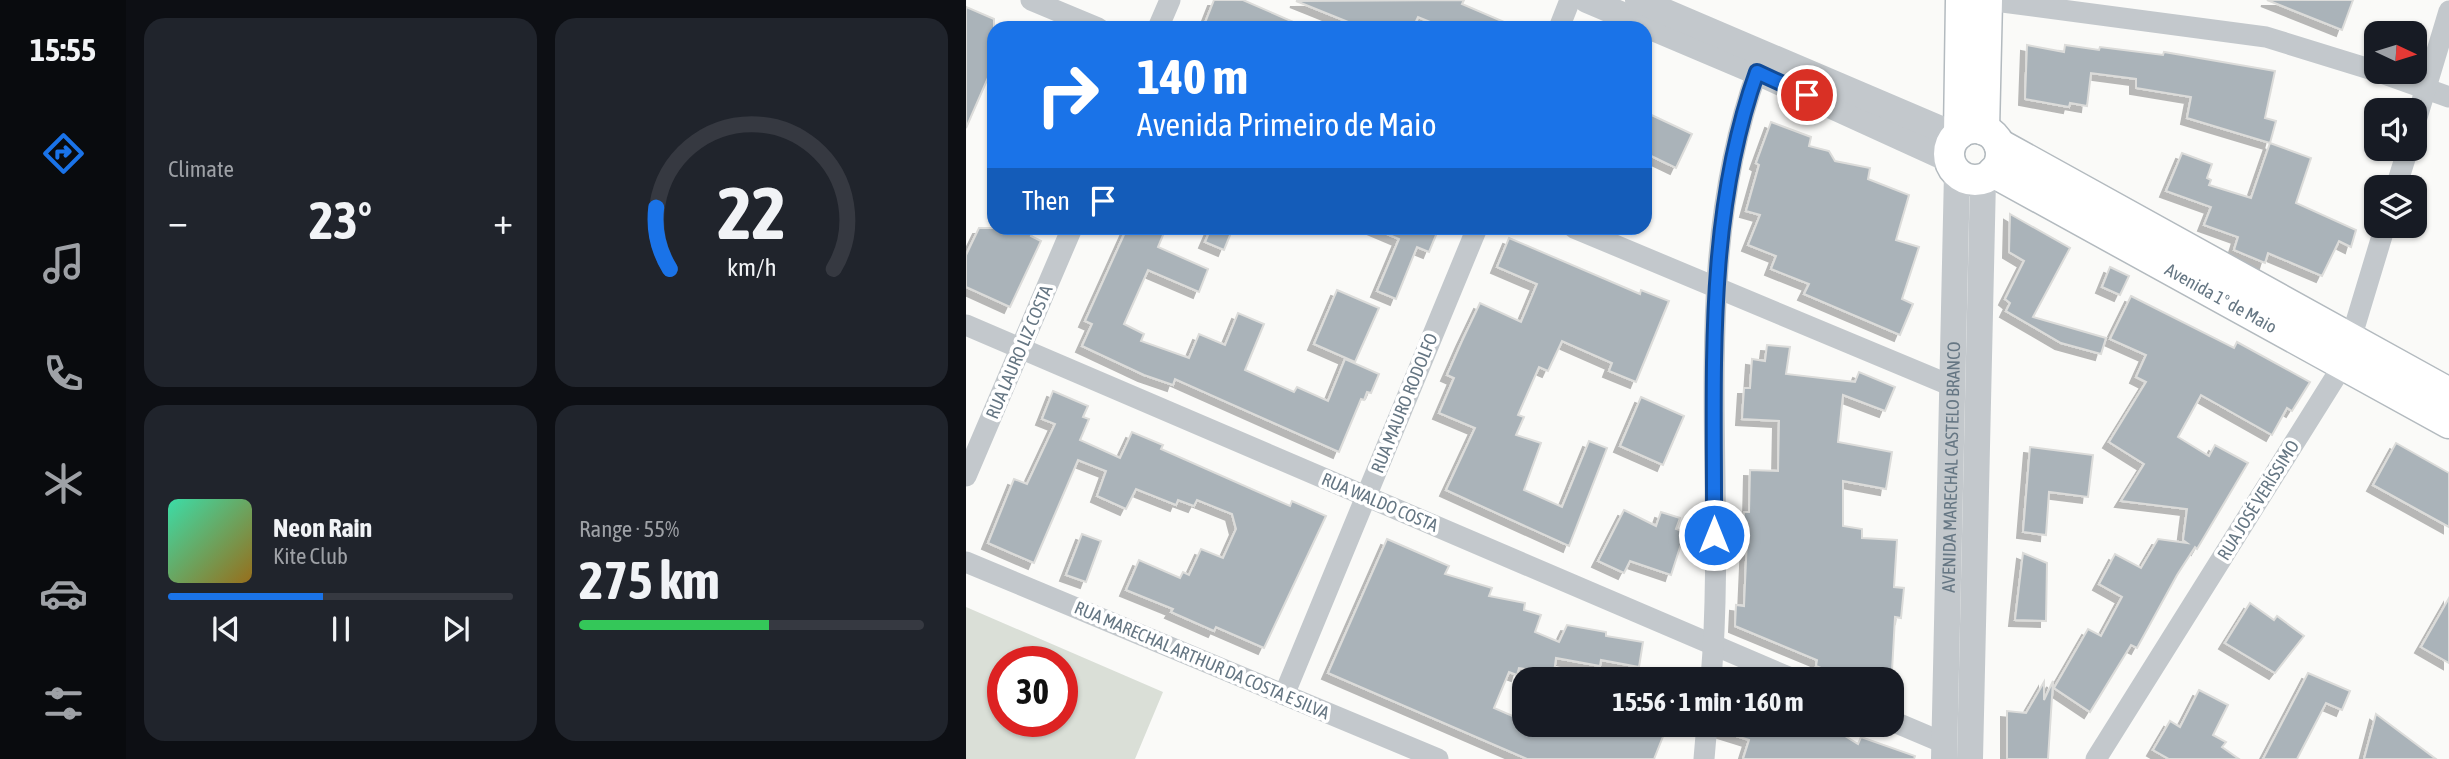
<!DOCTYPE html>
<html lang="en">
<head>
<meta charset="utf-8">
<style>
	:root { --surface:#171b24; --page:#20242c; --text:#f1f3f6; --muted:#9ea1a6; --line:#363941; --accent:#1a73e8 }
	body { margin:0; font-family:"Asap Condensed",sans-serif; background:var(--page); color:var(--text); height:100vh; display:flex; flex-direction:column; font-size:26px; white-space:nowrap }
	* { box-sizing:border-box; margin:0 }
	p { font-size:23px; color:var(--muted) }
	.icon { flex:none; width:38px; height:38px; fill:none; stroke:currentColor; stroke-width:2; stroke-linecap:round; stroke-linejoin:round }
	.map { position:relative; flex:1; overflow:hidden }
	.details { display:flex; flex-direction:column; gap:18px; padding:18px; background:#0d0f14; width:840px }
	.details>* { flex:none }
	.guide { position:absolute; left:21px; top:21px; width:665px; height:214px; border-radius:21px; box-shadow:0 2px 5px #0004; background:#1a73e8; color:#fff; overflow:hidden }
	.needle { width:46px; rotate:94deg }
	.fabs { position:absolute; left:1398px; top:21px; display:grid; gap:14px }
	.fabs a { display:grid; place-items:center; width:63px; height:63px; border-radius:14px; background:var(--surface); box-shadow:0 2px 5px #0004; font-size:35px }
	.speed { position:absolute; left:21px; top:646px; display:flex; gap:14px; font-size:35px; font-weight:700; text-align:center }
	.speed>* { display:grid; place-content:center; width:91px; height:91px; border-radius:50%; background:var(--surface); box-shadow:0 2px 5px #0004; line-height:1 }
	.speed .limit { border:10px solid #d22; background:#fff; color:#111 }
	.pin { position:absolute; display:grid; place-items:center; width:60px; height:60px; color:#fff; margin:-30px; border:4px solid #fff; border-radius:50%; box-shadow:0 2px 7px #0007 }
	.me { position:absolute; width:77px; margin:-38px; rotate:0deg; stroke-linejoin:round; filter:drop-shadow(0 0 5px #0008) }
	.turn { display:flex; align-items:center; gap:24px; height:147px; padding:0 35px; font-size:32px }
	.turn .icon { width:91px; height:91px; stroke-width:2.5 }
	.turn b { display:block; font-size:49px; line-height:60px }
	.then { display:flex; align-items:center; height:66px; padding:0 35px; background:#0003; gap:14px; font-size:26px }
	.big { font-size:52px; font-weight:700; line-height:1.1 }
	.details .widget { flex:1; display:flex; flex-direction:column; justify-content:center; gap:10px; min-width:0; padding:0 24px; border-radius:21px; background:var(--page) }
	.details .dial { align-items:center; gap:0 }
	.dial svg { height:182px; overflow:visible; fill:none; stroke:var(--line); stroke-width:7; stroke-linecap:round; text-anchor:middle }
	.dial text { fill:var(--text); stroke:none }
	.song { display:flex; align-items:center; gap:21px }
	.cover { width:84px; height:84px; border-radius:10px; background:linear-gradient(135deg,hsl(160 70% 55%),hsl(40 70% 35%)) }
	.played { height:7px; border-radius:4px; background:linear-gradient(90deg,var(--accent) 45%,var(--line) 45%) }
	.keys { display:flex; justify-content:space-around; direction:ltr }
	.heat { display:flex; justify-content:space-between; align-items:center; font-size:38px; direction:ltr }
	.charge { height:10px; border-radius:5px; background:linear-gradient(90deg,#34c759 55%,var(--line) 0) }
	.details .tiles { flex:1; display:grid; gap:18px; grid-template-columns:repeat(2,1fr) }
	.trip { position:absolute; left:546px; top:667px; width:392px; height:70px; border-radius:21px; background:var(--surface); box-shadow:0 2px 5px #0004; font-weight:700; line-height:70px; text-align:center }
	main { display:flex; flex:1; min-height:0 }
	.dock { display:flex; flex-direction:column; width:126px; justify-content:space-around; align-items:center; background:#090b0e; color:var(--muted) }
	.dock .icon { width:49px; height:49px }
	.dock .active { color:var(--accent) }
	.dock b { font-size:32px; color:var(--text) }
	.map>svg:first-child { display:block }
	.green { fill:#dadfd7; fill-rule:evenodd }
	.building { fill:#aab3b9; stroke:#dcdcda; stroke-width:2; filter:url(#shadow) }
	.lines { fill:none; stroke-linecap:round; stroke-linejoin:round }
	.secondary-casing { stroke:#b3babf; stroke-width:33 }
	.minor { stroke:#c3c8cc; stroke-width:21 }
	.tertiary { stroke:#c3c8cc; stroke-width:26 }
	.secondary { stroke:#fff; stroke-width:30 }
	.route-casing { stroke:#114b97; stroke-width:18 }
	.route { stroke:#1a73e8; stroke-width:12 }
	.labels { text-anchor:middle; dominant-baseline:central; stroke-width:7; stroke-linejoin:round; paint-order:stroke }
	.street-label { font-size:18px; fill:#657683; stroke:#fff }
</style>
</head>
<body>
<main>
<nav class="dock">
<b>15:55</b>
<svg class="icon active" aria-label="directions" viewBox="0 0 24 24"><path d="M12 3l9 9-9 9-9-9zM9 14v-3h6M13 9l2 2-2 2"/></svg>
<svg class="icon" aria-label="music" viewBox="0 0 24 24"><path d="M9 18V5l10-2v13"/><circle cx="6" cy="18" r="3"/><circle cx="16" cy="16" r="3"/></svg>
<svg class="icon" aria-label="phone" viewBox="0 0 24 24"><path d="M5 4h4l2 5-3 2q2 4 5 5l2-3 5 2v4C11 20 4 13 5 4z"/></svg>
<svg class="icon" aria-label="climate" viewBox="0 0 24 24"><path d="M12 3v18M4 7l16 10M4 17L20 7"/></svg>
<svg class="icon" aria-label="car" viewBox="0 0 24 24"><path d="M5 17H2v-5l4-1 3-4h7l3 4 3 1v5h-3M9 17h6M6 11h13"/><circle cx="7" cy="17" r="2"/><circle cx="17" cy="17" r="2"/></svg>
<svg class="icon" aria-label="filters" viewBox="0 0 24 24"><path d="M4 7h16M4 17h16"/><circle cx="9" cy="7" r="2"/><circle cx="15" cy="17" r="2"/></svg>
</nav>
<section class="details">
<div class="tiles">
<div class="widget"><p>Climate</p>
<div class="heat"><a>−</a><b class="big">23°</b><a>+</a></div>
</div>
<div class="widget dial"><svg viewBox="0 0 100 80">
<path d="M14 69A42 42 0 1 1 86 69"/>
<path d="M14 69A42 42 0 0 1 8 42" stroke="#1a73e8"/>
<text x="50" y="56" font-size="32" font-weight="700">22</text>
<text x="50" y="72" font-size="11">km/h</text>
</svg></div>
<div class="widget">
<div class="song"><i class="cover"></i><div><b>Neon Rain</b><p>Kite Club</p></div></div>
<div class="played"></div>
<div class="keys"><svg class="icon" aria-label="previous" viewBox="0 0 24 24"><path d="M18 5L8 12l10 7zM5 5v14"/></svg><svg class="icon" aria-label="pause" viewBox="0 0 24 24"><path d="M8 5v14M16 5v14"/></svg><svg class="icon" aria-label="next" viewBox="0 0 24 24"><path d="M6 5l10 7-10 7zM19 5v14"/></svg></div>
</div>
<div class="widget"><p>Range · 55%</p><b class="big">275 km</b><div class="charge"></div></div>
</div>
</section>
<div class="map">
<svg width="1483" height="759" viewBox="0 0 1483 759">
	<defs>
		<filter id="shadow"><feDropShadow dx="-6" dy="6" stdDeviation="0" flood-color="#0004"/></filter>
	</defs>
	<rect width="100%" height="100%" fill="#fafaf8"/>
	<path class="green" d="M 0,607 L 197,692 L 169,759 L 0,759 ZM 37,662 L 96,662 L 96,721 L 37,721 Z"/>
	<g class="building">
		<path d="M 248,0 L 277,0 L 341,28 L 237,28 Z"/>
		<path d="M 498,0 L 496,4 L 552,28 L 479,28 L 452,17 L 447,28 L 397,28 L 330,1 Z"/>
		<path d="M 1301,0 L 1387,0 L 1376,30 Z"/>
		<path d="M 0,7 L 28,19 L 28,64 L 0,128 Z"/>
		<path d="M 1061,45 L 1098,52 L 1099,45 L 1133,50 L 1134,47 L 1197,55 L 1198,52 L 1309,71 L 1299,118 L 1310,121 L 1304,143 L 1221,118 L 1225,97 L 1170,88 L 1170,79 L 1125,73 L 1121,106 L 1104,103 L 1103,107 L 1059,99 Z"/>
		<path d="M 679,112 L 726,134 L 710,168 L 679,153 Z"/>
		<path d="M 805,122 L 845,137 L 843,146 L 863,151 L 869,161 L 904,168 L 902,179 L 943,195 L 930,240 L 953,247 L 936,299 L 947,304 L 934,335 L 838,294 L 843,284 L 805,269 L 810,256 L 782,245 L 794,215 L 780,211 L 793,165 L 790,163 Z"/>
		<path d="M 1304,143 L 1345,158 L 1330,203 L 1390,230 L 1385,247 L 1373,241 L 1356,276 L 1302,253 L 1299,263 L 1268,250 L 1272,237 L 1238,225 L 1245,207 L 1200,191 L 1216,153 L 1246,164 L 1241,178 L 1245,180 L 1243,185 L 1285,198 Z"/>
		<path d="M 1044,214 L 1104,248 L 1067,317 L 1140,338 L 1135,354 L 1095,343 L 1040,311 L 1044,303 L 1039,299 L 1058,261 L 1043,252 Z"/>
		<path d="M 13,228 L 69,228 L 65,236 L 75,241 L 44,307 L 0,287 L 0,255 Z"/>
		<path d="M 161,228 L 200,228 L 192,247 L 242,269 L 233,292 L 182,270 L 158,324 L 178,334 L 175,341 L 223,358 L 233,334 L 259,345 L 272,313 L 298,324 L 279,370 L 328,392 L 331,387 L 362,401 L 379,359 L 413,374 L 405,393 L 401,392 L 398,400 L 395,399 L 373,452 L 209,379 L 207,385 L 178,375 L 116,346 L 126,324 L 119,321 Z"/>
		<path d="M 245,228 L 267,228 L 258,250 L 239,242 Z"/>
		<path d="M 407,228 L 473,228 L 463,252 L 451,247 L 430,299 L 411,291 L 433,239 Z"/>
		<path d="M 543,238 L 674,294 L 675,290 L 703,301 L 670,382 L 643,371 L 646,363 L 596,341 L 582,371 L 573,367 L 552,415 L 558,417 L 550,435 L 575,443 L 558,490 L 596,507 L 623,441 L 641,448 L 603,546 L 480,490 L 509,428 L 473,413 L 488,378 L 481,375 L 496,341 L 514,303 L 555,322 L 571,284 L 531,267 Z"/>
		<path d="M 1144,267 L 1163,276 L 1154,295 L 1136,287 Z"/>
		<path d="M 371,290 L 413,308 L 389,362 L 348,344 Z"/>
		<path d="M 1165,296 L 1268,348 L 1271,342 L 1344,382 L 1326,411 L 1321,408 L 1306,435 L 1235,395 L 1212,437 L 1243,456 L 1249,445 L 1282,463 L 1231,549 L 1229,547 L 1211,575 L 1171,648 L 1165,645 L 1124,712 L 1088,688 L 1122,629 L 1135,636 L 1156,597 L 1133,584 L 1149,554 L 1175,568 L 1192,539 L 1221,543 L 1217,540 L 1221,509 L 1155,501 L 1178,464 L 1143,442 L 1180,382 L 1170,377 L 1180,355 L 1144,339 Z"/>
		<path d="M 801,345 L 824,347 L 820,374 L 889,382 L 893,372 L 929,387 L 919,411 L 877,395 L 872,442 L 926,452 L 920,489 L 877,481 L 877,526 L 896,529 L 896,538 L 931,540 L 928,587 L 938,588 L 935,618 L 929,617 L 926,671 L 920,671 L 920,676 L 865,672 L 850,666 L 851,660 L 769,626 L 770,605 L 778,606 L 781,538 L 776,538 L 778,512 L 783,512 L 784,470 L 812,471 L 813,421 L 776,419 L 778,388 L 784,388 L 786,359 L 799,361 Z"/>
		<path d="M 87,391 L 122,406 L 117,417 L 123,419 L 114,440 L 154,458 L 166,432 L 197,445 L 195,449 L 324,506 L 326,501 L 360,516 L 298,648 L 250,627 L 248,631 L 205,612 L 207,609 L 160,590 L 173,560 L 214,578 L 217,572 L 223,575 L 235,549 L 257,558 L 270,529 L 266,514 L 231,500 L 228,506 L 212,500 L 210,505 L 170,489 L 160,509 L 131,496 L 140,471 L 112,460 L 68,563 L 22,543 L 48,479 L 61,484 L 89,424 L 76,419 Z"/>
		<path d="M 675,397 L 718,416 L 697,465 L 654,446 Z"/>
		<path d="M 1430,443 L 1483,473 L 1483,527 L 1407,485 Z"/>
		<path d="M 1064,447 L 1127,455 L 1122,497 L 1083,492 L 1080,535 L 1057,532 Z"/>
		<path d="M 658,510 L 690,526 L 695,512 L 714,518 L 710,529 L 719,532 L 705,575 L 664,561 L 658,573 L 632,561 Z"/>
		<path d="M 116,534 L 135,541 L 120,582 L 100,575 Z"/>
		<path d="M 421,539 L 483,566 L 479,574 L 526,588 L 523,596 L 559,603 L 558,610 L 575,615 L 569,632 L 593,642 L 601,625 L 640,632 L 640,636 L 677,642 L 673,667 L 635,660 L 634,666 L 590,658 L 588,673 L 553,668 L 551,675 L 543,672 L 528,708 L 558,721 L 558,724 L 690,724 L 700,729 L 688,759 L 561,759 L 362,673 Z"/>
		<path d="M 1057,553 L 1081,563 L 1080,621 L 1049,620 Z"/>
		<path d="M 1483,598 L 1483,663 L 1455,647 Z"/>
		<path d="M 1284,603 L 1308,620 L 1311,616 L 1338,636 L 1309,673 L 1259,643 Z"/>
		<path d="M 1342,673 L 1384,691 L 1376,710 L 1360,703 L 1331,759 L 1297,759 Z"/>
		<path d="M 1087,681 L 1082,759 L 1041,759 L 1041,711 L 1060,713 L 1078,682 L 1078,700 Z"/>
		<path d="M 1233,690 L 1262,705 L 1247,735 L 1260,742 L 1256,747 L 1273,759 L 1203,759 L 1187,750 L 1204,721 L 1214,727 Z"/>
		<path d="M 1410,714 L 1470,759 L 1398,759 Z"/>
		<path d="M 754,724 L 860,724 L 892,744 L 895,737 L 949,756 L 948,759 L 777,759 L 783,740 L 754,731 Z"/>
	</g>
	<g class="lines">
		<g class="secondary-casing">
			<g id="secondary">
				<circle cx="1009" cy="154" r="26"/>
				<path d="M 1018,130 L 1021,0"/>
				<path d="M 993,134 L 995,0"/>
				<path d="M 1033,144 L 1483,393"/>
				<path d="M 1027,172 L 1483,423"/>
			</g>
		</g>
		<g class="minor">
			<path d="M 65,0 L 132,28"/>
			<path d="M 1021,0 L 1300,37 L 1410,71"/>
			<path d="M 192,28 L 204,0"/>
			<path d="M 593,28 L 604,0"/>
			<path d="M 1413,72 L 1483,97"/>
			<path d="M 1449,124 L 1483,11"/>
			<path d="M 1430,187 L 1442,149"/>
			<path d="M 608,228 L 986,386"/>
			<path d="M 0,325 L 827,679"/>
			<path d="M 0,476 L 106,228"/>
			<path d="M 0,562 L 472,759"/>
			<path d="M 745,679 C 762,477 721,267 791,72"/>
			<path d="M 318,695 L 511,228"/>
			<path d="M 926,721 L 978,743"/>
			<path d="M 738,759 L 741,724"/>
			<path d="M 1130,759 L 1377,365 L 1419,226"/>
		</g>
		<g class="tertiary">
			<path d="M 621,0 L 791,72 L 984,160"/>
			<path d="M 672,0 L 991,136"/>
			<path id="s1" d="M 978,759 L 991,173"/>
			<path d="M 1004,759 L 1017,179"/>
		</g>
		<use href="#secondary" class="secondary"/>
	</g>
	<g class="lines">
		<g class="route-casing">
			<path id="route" d="M 748,535 C 749,380 738,220 791,72 L 841,95"/>
		</g>
		<use href="#route" class="route"/>
	</g>
	<g class="labels">
		<g class="street-label">
			<text transform="translate(1255 298) rotate(29)">Avenida 1º de Maio</text>
			<text transform="translate(53 352) rotate(-67)">RUA LAURO LIZ COSTA</text>
			<text transform="translate(438 403) rotate(-68)">RUA MAURO RODOLFO</text>
			<text stroke="none"><textPath href="#s1" startOffset="292">AVENIDA MARECHAL CASTELO BRANCO</textPath></text>
			<text transform="translate(1292 500) rotate(-58)">RUA JOSÉ VERÍSSIMO</text>
			<text transform="translate(414 502) rotate(23)">RUA WALDO COSTA</text>
			<text transform="translate(236 660) rotate(23)">RUA MARECHAL ARTHUR DA COSTA E SILVA</text>
		</g>
	</g>
</svg>
<div class="fabs">
<a><svg class="needle" viewBox="-14 -14 28 28"><path d="M0-13l5 13h-10z" fill="#e53935"/><path d="M0 13l5-13h-10z" fill="#9ea1a6"/></svg></a>
<a><svg class="icon" aria-label="sound" viewBox="0 0 24 24"><path d="M4 9h4l5-4v14l-5-4H4zM17 9q2 3 0 6"/></svg></a>
<a><svg class="icon" aria-label="layers" viewBox="0 0 24 24"><path d="M12 4l9 5-9 5-9-5zM3 14l9 5 9-5"/></svg></a>
</div>
<div class="speed"><div class="limit">30</div></div>
<div class="pin" style="left:841px;top:95px;background:#d93025"><svg class="icon" aria-label="arrive" viewBox="0 0 24 24"><path d="M6 21V4h12l-3 4 3 4H6"/></svg></div>
<svg class="me" style="left:748px;top:535px" viewBox="-20 -20 40 40"><circle r="17" fill="#1a73e8" stroke="#fff" stroke-width="3"/><path d="M0-11L8 9 0 5-8 9z" fill="#fff"/></svg>
<div class="trip">15:56 · 1 min · 160 m</div>
<div class="guide">
<div class="turn"><svg class="icon" aria-label="right" viewBox="0 0 24 24"><path d="M7 20v-9h11M14 6l5 5-5 5"/></svg><div><b>140 m</b>Avenida Primeiro de Maio</div></div>
<div class="then">Then<svg class="icon" aria-label="arrive" viewBox="0 0 24 24"><path d="M6 21V4h12l-3 4 3 4H6"/></svg></div>
</div>
</div>
</main>
</body>
</html>
